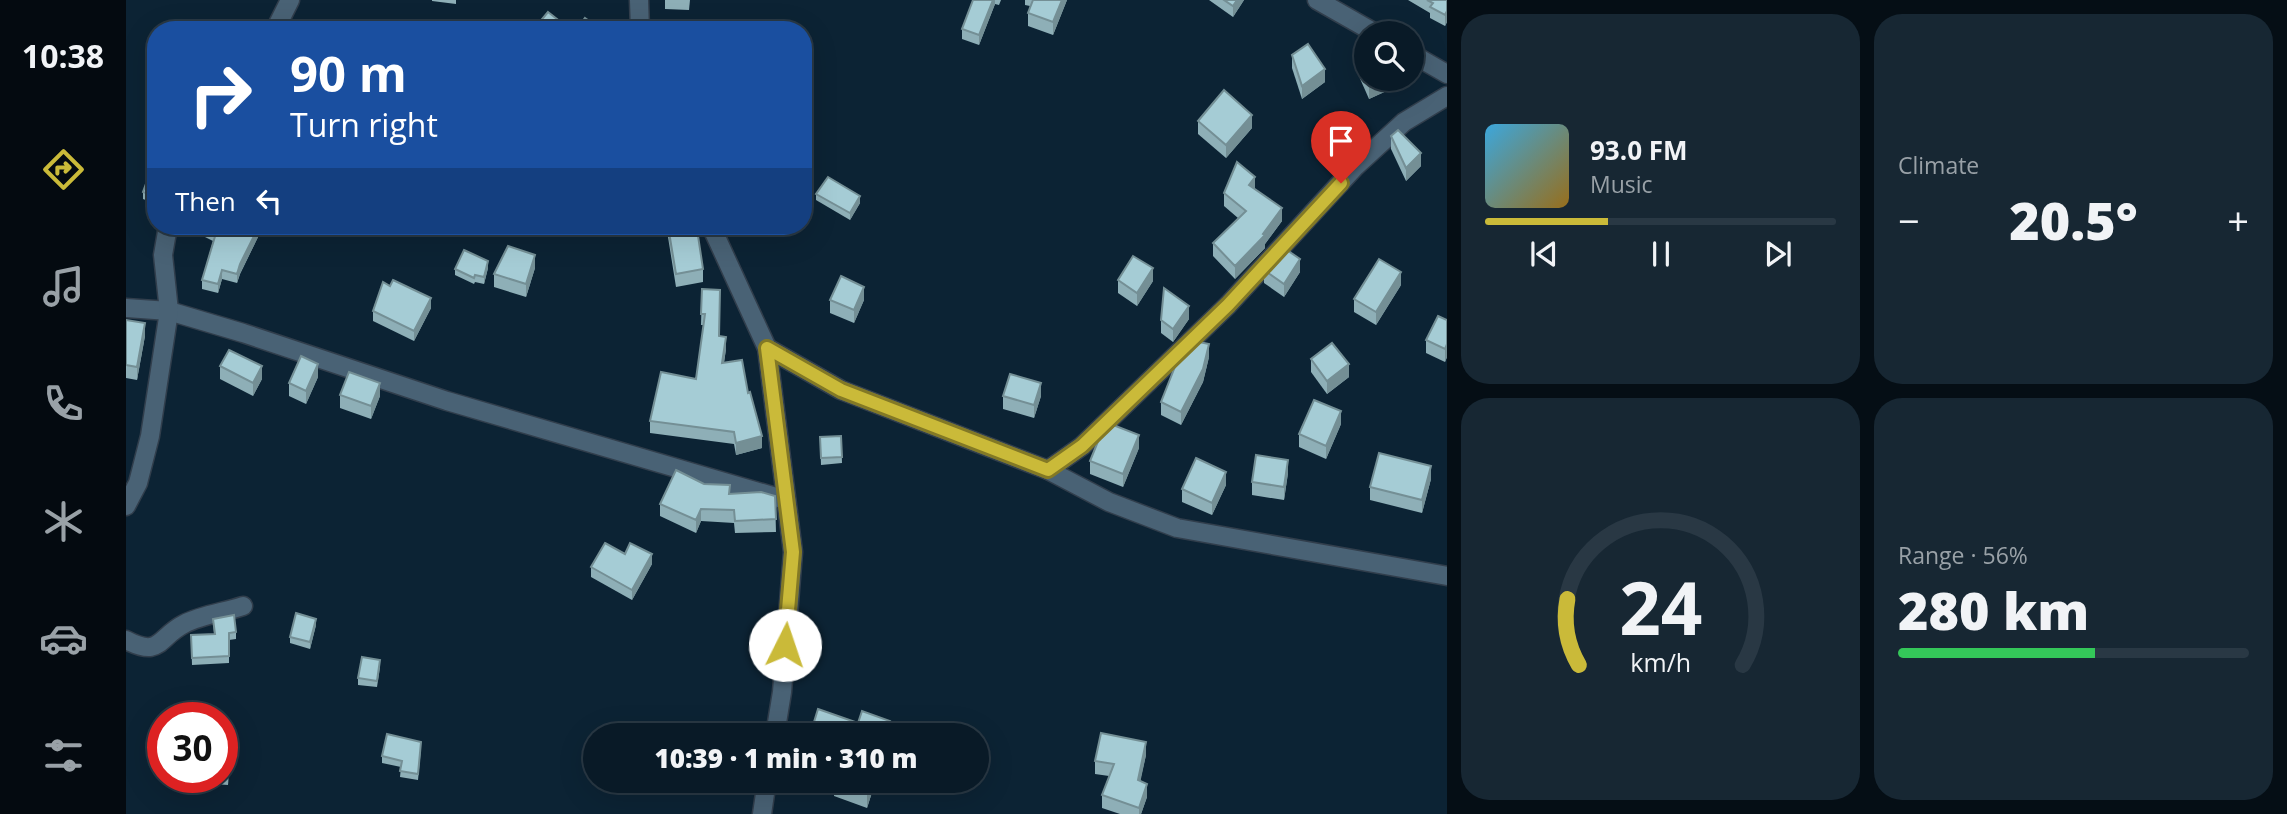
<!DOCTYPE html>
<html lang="en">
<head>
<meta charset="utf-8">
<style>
	:root { --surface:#091a27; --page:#172733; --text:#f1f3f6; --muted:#99a1a7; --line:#293844; --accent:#caba39 }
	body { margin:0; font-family:"Open Sans",sans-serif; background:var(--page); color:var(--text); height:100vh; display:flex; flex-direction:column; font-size:26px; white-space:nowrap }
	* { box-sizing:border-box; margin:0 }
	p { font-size:23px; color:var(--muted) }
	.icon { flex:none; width:38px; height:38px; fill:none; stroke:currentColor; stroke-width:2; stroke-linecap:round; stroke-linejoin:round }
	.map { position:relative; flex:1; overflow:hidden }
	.side { display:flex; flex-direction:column; gap:14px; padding:14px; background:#050e15; width:840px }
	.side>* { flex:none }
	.guide { position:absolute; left:21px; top:21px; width:665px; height:214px; border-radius:28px; box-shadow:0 7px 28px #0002,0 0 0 2px var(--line); background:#1a4fa0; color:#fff; overflow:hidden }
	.tools { position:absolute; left:1228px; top:21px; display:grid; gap:14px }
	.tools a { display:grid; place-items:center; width:70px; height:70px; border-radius:50%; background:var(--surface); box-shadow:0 7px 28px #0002,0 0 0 2px var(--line); font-size:35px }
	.speed { position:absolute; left:21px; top:702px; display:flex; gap:14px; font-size:35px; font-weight:700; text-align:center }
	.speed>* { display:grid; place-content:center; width:91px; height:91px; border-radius:50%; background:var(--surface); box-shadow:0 7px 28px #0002,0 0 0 2px var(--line); line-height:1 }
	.speed .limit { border:10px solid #d22; background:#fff; color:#111 }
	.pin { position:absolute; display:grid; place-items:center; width:60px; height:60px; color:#fff; margin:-72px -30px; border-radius:50% 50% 50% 0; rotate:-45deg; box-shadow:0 0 7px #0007 }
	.pin .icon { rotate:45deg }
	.me { position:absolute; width:77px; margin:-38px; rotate:4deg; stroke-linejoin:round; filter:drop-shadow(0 0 5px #0008) }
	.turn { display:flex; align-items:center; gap:24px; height:147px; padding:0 28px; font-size:32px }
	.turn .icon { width:91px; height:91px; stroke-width:2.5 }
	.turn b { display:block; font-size:49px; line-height:60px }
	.then { display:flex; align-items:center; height:66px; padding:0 28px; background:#0003; gap:14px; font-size:26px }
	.big { font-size:52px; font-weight:800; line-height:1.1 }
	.side .tile { flex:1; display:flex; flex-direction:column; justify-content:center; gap:10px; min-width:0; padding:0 24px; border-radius:28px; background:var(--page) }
	.side .dial { align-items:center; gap:0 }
	.dial svg { height:182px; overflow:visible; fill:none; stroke:var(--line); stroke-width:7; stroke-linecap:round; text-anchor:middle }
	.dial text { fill:var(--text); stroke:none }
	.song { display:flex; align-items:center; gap:21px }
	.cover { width:84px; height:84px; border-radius:10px; background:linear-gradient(135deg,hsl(200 70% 55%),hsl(40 70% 35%)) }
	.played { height:7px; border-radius:4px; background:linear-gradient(90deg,var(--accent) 35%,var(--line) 35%) }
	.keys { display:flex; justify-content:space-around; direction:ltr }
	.heat { display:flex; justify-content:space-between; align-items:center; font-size:38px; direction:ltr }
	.charge { height:10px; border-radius:5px; background:linear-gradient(90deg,#34c759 56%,var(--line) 0) }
	.side .tiles { flex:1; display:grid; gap:14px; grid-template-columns:repeat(2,1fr) }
	.trip { position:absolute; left:457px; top:723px; width:406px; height:70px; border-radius:35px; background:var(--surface); box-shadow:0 7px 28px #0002,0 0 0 2px var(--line); font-weight:800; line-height:70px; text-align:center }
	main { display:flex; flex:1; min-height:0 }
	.dock { display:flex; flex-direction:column; width:126px; justify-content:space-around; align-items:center; background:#040a10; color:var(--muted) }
	.dock .icon { width:49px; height:49px }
	.dock .current { color:var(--accent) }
	.dock b { font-size:32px; color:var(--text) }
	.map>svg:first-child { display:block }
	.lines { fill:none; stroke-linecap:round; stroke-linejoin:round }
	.minor-casing { stroke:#313e4c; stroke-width:21 }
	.minor { stroke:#496275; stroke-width:18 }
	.wall { fill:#8eafb7 }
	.shaded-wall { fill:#748f95 }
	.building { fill:#a5ccd5; stroke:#748f95; stroke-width:2 }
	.route-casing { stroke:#837925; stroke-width:18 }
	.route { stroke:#caba39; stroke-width:12 }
</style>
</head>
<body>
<main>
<nav class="dock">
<b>10:38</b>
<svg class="icon current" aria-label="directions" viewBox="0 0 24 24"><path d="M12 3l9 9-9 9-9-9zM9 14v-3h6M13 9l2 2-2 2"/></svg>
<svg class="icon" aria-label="music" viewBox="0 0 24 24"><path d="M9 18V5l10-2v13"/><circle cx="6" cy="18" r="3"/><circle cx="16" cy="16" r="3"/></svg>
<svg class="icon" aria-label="phone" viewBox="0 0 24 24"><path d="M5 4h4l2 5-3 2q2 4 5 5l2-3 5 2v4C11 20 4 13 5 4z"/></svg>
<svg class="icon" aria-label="climate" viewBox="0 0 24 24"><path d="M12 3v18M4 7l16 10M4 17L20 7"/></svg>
<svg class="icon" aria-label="car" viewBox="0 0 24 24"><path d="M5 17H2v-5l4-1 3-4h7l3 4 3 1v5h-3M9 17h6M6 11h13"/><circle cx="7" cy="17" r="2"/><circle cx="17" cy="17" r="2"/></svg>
<svg class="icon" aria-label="filters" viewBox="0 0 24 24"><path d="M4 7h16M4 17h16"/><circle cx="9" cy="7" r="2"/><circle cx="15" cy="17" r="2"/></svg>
</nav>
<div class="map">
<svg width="1321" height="814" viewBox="0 0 1321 814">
	<rect width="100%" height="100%" fill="#0c2334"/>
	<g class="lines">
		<g class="minor-casing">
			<g id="minor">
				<path d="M 513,0 L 514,30"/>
				<path d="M 1191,0 L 1249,33"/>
				<path d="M 149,30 L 164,0"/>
				<path d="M 1286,54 L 1321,74"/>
				<path d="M 585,226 L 641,348 L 667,552 L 656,692 L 649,735"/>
				<path d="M 0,308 L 43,311 L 117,333 L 321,401 L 660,500"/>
				<path d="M 641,348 L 715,390 L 922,470 L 956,446 L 1102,305 L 1230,166 L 1278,122 L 1321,96"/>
				<path d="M 922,470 L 983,502 L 1051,528 L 1321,576"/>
				<path d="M 0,506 L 12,483 L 24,436 L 43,311 L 37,255 L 42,226"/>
				<path d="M 0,640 C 35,658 31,638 58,624 C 75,615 99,612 117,606"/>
				<path d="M 636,814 L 641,780"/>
			</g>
		</g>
		<use href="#minor" class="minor"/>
	</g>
	<g class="wall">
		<path d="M 306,0 L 330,0 L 330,4 L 306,1 Z"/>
		<path d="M 539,0 L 564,0 L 563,10 L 539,9 Z"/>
		<path d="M 847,0 L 875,0 L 873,5 L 869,4 L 853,45 L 836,39 L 836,29 Z"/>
		<path d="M 899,0 L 941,0 L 927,35 L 902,26 L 902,13 L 904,6 L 899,5 Z"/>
		<path d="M 1083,0 L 1118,0 L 1107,17 Z"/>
		<path d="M 1282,0 L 1321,0 L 1321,22 L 1319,26 L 1304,18 L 1304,13 Z"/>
		<path d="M 1166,55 L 1199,82 L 1176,99 L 1166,68 Z"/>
		<path d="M 1232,61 L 1278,79 L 1278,83 L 1243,99 L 1232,74 Z"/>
		<path d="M 1072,121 L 1126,128 L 1100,158 L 1072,134 Z"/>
		<path d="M 1265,136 L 1295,166 L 1280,181 L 1265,149 Z"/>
		<path d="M 30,172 L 30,204 L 17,199 L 17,192 Z"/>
		<path d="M 1129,189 L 1156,221 L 1139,244 L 1139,248 L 1109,279 L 1087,256 L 1087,243 L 1112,218 L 1098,206 L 1098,193 Z"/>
		<path d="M 690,194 L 734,203 L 724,220 L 690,200 Z"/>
		<path d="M 75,226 L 134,226 L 134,233 L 114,274 L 111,283 L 96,279 L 92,293 L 76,289 L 76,280 L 87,241 L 75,235 Z"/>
		<path d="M 401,226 L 418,226 L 415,233 Z"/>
		<path d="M 534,226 L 560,226 L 577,269 L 577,282 L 550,287 L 541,231 L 536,232 Z"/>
		<path d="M 362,268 L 358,284 L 349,282 L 348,284 L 329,275 L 329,269 Z"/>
		<path d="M 409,268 L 400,297 L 368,287 L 368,274 Z"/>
		<path d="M 1138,270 L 1174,272 L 1158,297 L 1138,283 Z"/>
		<path d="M 992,280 L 1027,281 L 1011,306 L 992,293 Z"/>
		<path d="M 1275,285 L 1250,325 L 1228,312 L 1228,299 Z"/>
		<path d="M 264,286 L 305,308 L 288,341 L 247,321 L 247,311 Z"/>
		<path d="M 576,289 L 593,336 L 600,349 L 598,363 L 622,393 L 636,448 L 610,455 L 608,444 L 524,433 L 524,421 L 570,379 L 578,325 L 575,325 Z"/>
		<path d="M 704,300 L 738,300 L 728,323 L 704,313 Z"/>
		<path d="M 1063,319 L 1047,342 L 1035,333 L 1035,320 Z"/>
		<path d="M 0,320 L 19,336 L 11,380 L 0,378 Z"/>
		<path d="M 1321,320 L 1321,357 L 1319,362 L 1300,353 L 1300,340 Z"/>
		<path d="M 1083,357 L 1077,382 L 1055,425 L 1035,415 L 1035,402 Z"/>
		<path d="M 1185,359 L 1223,377 L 1201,394 L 1185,372 Z"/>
		<path d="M 94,366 L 136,379 L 127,396 L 94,379 Z"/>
		<path d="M 192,377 L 180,404 L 163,396 L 163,383 Z"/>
		<path d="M 214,395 L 254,396 L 245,419 L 214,408 Z"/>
		<path d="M 877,396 L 915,396 L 908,418 L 877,409 Z"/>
		<path d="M 1215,424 L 1200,459 L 1173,447 L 1173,434 Z"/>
		<path d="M 715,436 L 716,463 L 695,465 L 694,437 Z"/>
		<path d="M 1013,448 L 997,487 L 964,474 L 964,461 Z"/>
		<path d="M 1162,473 L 1158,500 L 1126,495 L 1126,482 Z"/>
		<path d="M 1305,479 L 1296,513 L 1244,500 L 1244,487 Z"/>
		<path d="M 578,484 L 604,494 L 649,496 L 650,532 L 609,533 L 608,523 L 575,521 L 570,533 L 534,516 L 534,504 Z"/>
		<path d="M 1100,485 L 1086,515 L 1056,502 L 1056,489 Z"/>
		<path d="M 499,554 L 526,564 L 506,600 L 465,577 L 465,567 Z"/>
		<path d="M 87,619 L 110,632 L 110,639 L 103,640 L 103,663 L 66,665 L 65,635 L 88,634 Z"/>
		<path d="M 190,625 L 184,649 L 164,643 L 164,637 Z"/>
		<path d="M 254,667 L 251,687 L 232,685 L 232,678 Z"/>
		<path d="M 96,735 L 104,749 L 102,785 L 74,783 L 74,777 L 96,777 Z"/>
		<path d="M 295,749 L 292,780 L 274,777 L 275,767 L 256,763 L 256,756 Z"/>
		<path d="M 1020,755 L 1014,781 L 1021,797 L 1015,814 L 994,814 L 976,808 L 976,795 L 983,776 L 969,774 L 969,761 Z"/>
		<path d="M 708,780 L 750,780 L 741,808 L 708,796 Z"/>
	</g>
	<g class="shaded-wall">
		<path d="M 867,0 L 869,0 L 869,4 L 853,45 L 853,35 Z"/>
		<path d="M 936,0 L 941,0 L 927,35 L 927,22 Z"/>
		<path d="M 1111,0 L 1118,0 L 1107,17 L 1107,6 Z"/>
		<path d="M 1321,11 L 1321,22 L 1319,26 L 1319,15 Z"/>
		<path d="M 1199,69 L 1199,82 L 1176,99 L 1176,86 Z"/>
		<path d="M 1260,79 L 1278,79 L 1278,83 L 1243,99 L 1243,86 Z"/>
		<path d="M 1126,115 L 1126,128 L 1100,158 L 1100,145 Z"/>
		<path d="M 1295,153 L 1295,166 L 1280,181 L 1280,168 Z"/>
		<path d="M 1129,177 L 1129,190 L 1123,185 Z"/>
		<path d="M 734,196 L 734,203 L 724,220 L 724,213 Z"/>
		<path d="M 1156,208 L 1156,221 L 1139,244 L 1139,248 L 1109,279 L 1109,266 L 1137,234 Z"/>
		<path d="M 133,226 L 134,226 L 134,233 L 114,274 L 111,283 L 111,274 L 114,264 Z"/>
		<path d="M 536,226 L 541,226 L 541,231 L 536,232 Z"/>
		<path d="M 409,255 L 409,268 L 400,297 L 400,284 Z"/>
		<path d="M 1174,259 L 1174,272 L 1158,297 L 1158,284 Z"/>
		<path d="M 362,261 L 362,268 L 358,284 L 358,277 Z"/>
		<path d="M 1027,268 L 1027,281 L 1011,306 L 1011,293 Z"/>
		<path d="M 96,270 L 96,279 L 92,293 L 92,284 Z"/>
		<path d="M 1275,272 L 1275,285 L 1250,325 L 1250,312 Z"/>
		<path d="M 738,287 L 738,300 L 728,323 L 728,310 Z"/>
		<path d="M 305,298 L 305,308 L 288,341 L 288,331 Z"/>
		<path d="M 1063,306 L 1063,319 L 1047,342 L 1047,329 Z"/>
		<path d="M 19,323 L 19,336 L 11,380 L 11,367 Z"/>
		<path d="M 600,337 L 600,349 L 596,375 L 596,363 Z"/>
		<path d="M 1083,344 L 1083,357 L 1077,382 L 1055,425 L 1055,412 Z"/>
		<path d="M 1321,344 L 1321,357 L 1319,362 L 1319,349 Z"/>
		<path d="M 192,364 L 192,377 L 180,404 L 180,391 Z"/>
		<path d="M 1223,364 L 1223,377 L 1201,394 L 1201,381 Z"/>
		<path d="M 136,366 L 136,379 L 127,396 L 127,383 Z"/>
		<path d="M 254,383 L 254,396 L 245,419 L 245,406 Z"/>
		<path d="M 915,383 L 915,396 L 908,418 L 908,405 Z"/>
		<path d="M 1215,411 L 1215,424 L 1200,459 L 1200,446 Z"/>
		<path d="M 1013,435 L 1013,448 L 997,487 L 997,474 Z"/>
		<path d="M 636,436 L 636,448 L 610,455 L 610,443 Z"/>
		<path d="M 1162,460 L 1162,473 L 1158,500 L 1158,487 Z"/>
		<path d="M 1305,466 L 1305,479 L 1296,513 L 1296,500 Z"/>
		<path d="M 1100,472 L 1100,485 L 1086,515 L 1086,503 Z"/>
		<path d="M 575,509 L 575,521 L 570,533 L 570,520 Z"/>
		<path d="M 526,554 L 526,564 L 506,600 L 506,590 Z"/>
		<path d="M 190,619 L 190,625 L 184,649 L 184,642 Z"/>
		<path d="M 764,721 L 764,735 L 759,735 Z"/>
		<path d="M 104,736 L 104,749 L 102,785 L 102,772 Z"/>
		<path d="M 1020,742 L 1020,755 L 1012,793 L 1012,780 Z"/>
		<path d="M 744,780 L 750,780 L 741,808 L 741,789 Z"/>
		<path d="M 1021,784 L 1021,797 L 1015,814 L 1013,814 L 1013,808 Z"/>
	</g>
	<g class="building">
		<path d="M 847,0 L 867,0 L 853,35 L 836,29 Z"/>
		<path d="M 907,0 L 936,0 L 927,22 L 902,13 Z"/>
		<path d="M 1098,0 L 1111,0 L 1107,6 Z"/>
		<path d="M 1301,0 L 1321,0 L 1321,11 L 1319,15 L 1304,7 L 1307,3 Z"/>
		<path d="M 422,12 L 445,30 L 407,30 Z"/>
		<path d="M 459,18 L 476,30 L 450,30 Z"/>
		<path d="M 316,27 L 329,30 L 315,30 Z"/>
		<path d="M 1182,44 L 1199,69 L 1176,86 L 1166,55 Z"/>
		<path d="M 1241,57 L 1241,79 L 1260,79 L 1243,86 L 1232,61 Z"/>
		<path d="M 1098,90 L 1126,115 L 1100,145 L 1072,121 Z"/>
		<path d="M 1272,130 L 1295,153 L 1280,168 L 1265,136 Z"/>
		<path d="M 1111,162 L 1129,177 L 1123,185 L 1156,208 L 1137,234 L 1139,235 L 1109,266 L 1087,243 L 1120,211 L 1098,193 Z"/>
		<path d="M 25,170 L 30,172 L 30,197 L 17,192 Z"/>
		<path d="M 702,177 L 734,196 L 724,213 L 690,194 Z"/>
		<path d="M 75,226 L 133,226 L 114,264 L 111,274 L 96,270 L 92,284 L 76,280 L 90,233 Z"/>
		<path d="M 542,226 L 560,226 L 562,231 L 571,229 L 577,269 L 550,274 Z"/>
		<path d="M 382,246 L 409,255 L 400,284 L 368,274 Z"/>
		<path d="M 1158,248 L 1174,259 L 1158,284 L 1138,270 Z"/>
		<path d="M 338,250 L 362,261 L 358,277 L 349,275 L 348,278 L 329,269 Z"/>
		<path d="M 1007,256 L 1027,268 L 1011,293 L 992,280 Z"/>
		<path d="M 1253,259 L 1275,272 L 1250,312 L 1228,299 Z"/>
		<path d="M 715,276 L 738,287 L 728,310 L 704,300 Z"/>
		<path d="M 267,280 L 305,298 L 288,331 L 247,311 L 257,282 L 264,286 Z"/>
		<path d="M 1038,288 L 1063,306 L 1047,329 L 1035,320 Z"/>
		<path d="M 576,289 L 594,290 L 593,336 L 600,337 L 596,363 L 616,360 L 622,393 L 624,392 L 636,436 L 610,443 L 608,432 L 524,421 L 535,372 L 570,379 L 579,314 L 575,314 Z"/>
		<path d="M 1312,316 L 1321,320 L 1321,344 L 1319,349 L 1300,340 Z"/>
		<path d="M 0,320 L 19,323 L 11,367 L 0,365 Z"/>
		<path d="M 1068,341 L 1083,344 L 1077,369 L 1055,412 L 1035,402 L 1054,354 Z"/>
		<path d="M 1206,343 L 1223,364 L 1201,381 L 1185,359 Z"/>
		<path d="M 103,350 L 136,366 L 127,383 L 94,366 Z"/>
		<path d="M 175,356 L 192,364 L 180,391 L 163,383 Z"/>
		<path d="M 223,372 L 254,383 L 245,406 L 214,395 Z"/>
		<path d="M 884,374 L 915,383 L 908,405 L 877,396 Z"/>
		<path d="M 1188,400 L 1215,411 L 1200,446 L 1173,434 Z"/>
		<path d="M 982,423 L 1013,435 L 997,474 L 964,461 L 977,429 Z"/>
		<path d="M 715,436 L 716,457 L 695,458 L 694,437 Z"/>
		<path d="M 1253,453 L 1305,466 L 1296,500 L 1244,487 Z"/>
		<path d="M 1130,455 L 1162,460 L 1158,487 L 1126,482 Z"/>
		<path d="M 1070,458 L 1100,472 L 1086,503 L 1056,489 Z"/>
		<path d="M 550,470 L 578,484 L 604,485 L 603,494 L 635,492 L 649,496 L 650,519 L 609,521 L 608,510 L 575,509 L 570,520 L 534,504 Z"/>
		<path d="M 479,543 L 499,554 L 504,543 L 526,554 L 506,590 L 465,567 Z"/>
		<path d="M 170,613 L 190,619 L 184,642 L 164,637 Z"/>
		<path d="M 108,615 L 110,632 L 103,633 L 103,656 L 66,658 L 65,635 L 89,634 L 87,619 Z"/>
		<path d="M 236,657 L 254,660 L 251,681 L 232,678 Z"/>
		<path d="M 692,709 L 732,723 L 736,711 L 764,721 L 759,735 L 684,735 Z"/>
		<path d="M 975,733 L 1020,742 L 1012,780 L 1021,784 L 1013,808 L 976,795 L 988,764 L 969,761 Z"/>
		<path d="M 261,734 L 295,742 L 292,774 L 274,771 L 276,761 L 256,756 Z"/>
		<path d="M 96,735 L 104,736 L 102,772 L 96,772 Z"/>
		<path d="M 717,780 L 744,780 L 741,789 Z"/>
	</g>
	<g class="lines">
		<g class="route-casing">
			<path id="route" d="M 659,645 L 667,552 L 641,348 L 715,390 L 922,470 L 956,446 L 1102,305 L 1215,183"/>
		</g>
		<use href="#route" class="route"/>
	</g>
</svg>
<div class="tools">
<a><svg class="icon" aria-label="search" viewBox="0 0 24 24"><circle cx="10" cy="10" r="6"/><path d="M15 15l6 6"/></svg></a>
</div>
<div class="speed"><div class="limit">30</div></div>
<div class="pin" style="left:1215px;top:183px;background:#d93025"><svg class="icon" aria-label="arrive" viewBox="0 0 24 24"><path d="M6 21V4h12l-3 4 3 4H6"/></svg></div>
<svg class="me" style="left:659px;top:645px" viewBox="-20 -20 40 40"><circle r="19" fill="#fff"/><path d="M0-13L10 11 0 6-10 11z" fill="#caba39"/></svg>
<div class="trip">10:39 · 1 min · 310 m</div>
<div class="guide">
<div class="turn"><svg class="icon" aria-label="right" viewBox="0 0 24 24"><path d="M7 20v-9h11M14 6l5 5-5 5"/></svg><div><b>90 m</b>Turn right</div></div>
<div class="then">Then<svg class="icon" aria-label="left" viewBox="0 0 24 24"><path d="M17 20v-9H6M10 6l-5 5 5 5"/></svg></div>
</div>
</div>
<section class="side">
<div class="tiles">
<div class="tile">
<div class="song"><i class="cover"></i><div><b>93.0 FM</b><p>Music</p></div></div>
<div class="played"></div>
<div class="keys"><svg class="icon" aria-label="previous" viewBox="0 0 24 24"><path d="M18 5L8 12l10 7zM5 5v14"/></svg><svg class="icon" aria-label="pause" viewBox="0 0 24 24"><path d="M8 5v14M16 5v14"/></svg><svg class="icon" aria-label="next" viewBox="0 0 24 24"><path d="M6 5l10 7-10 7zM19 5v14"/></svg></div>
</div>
<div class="tile"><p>Climate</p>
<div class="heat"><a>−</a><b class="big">20.5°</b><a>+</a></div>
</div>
<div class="tile dial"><svg viewBox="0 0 100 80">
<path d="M14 69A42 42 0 1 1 86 69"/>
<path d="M14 69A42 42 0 0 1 9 40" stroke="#caba39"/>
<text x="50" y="56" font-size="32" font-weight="700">24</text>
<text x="50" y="72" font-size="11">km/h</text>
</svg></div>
<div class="tile"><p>Range · 56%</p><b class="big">280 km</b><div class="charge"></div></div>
</div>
</section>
</main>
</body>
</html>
